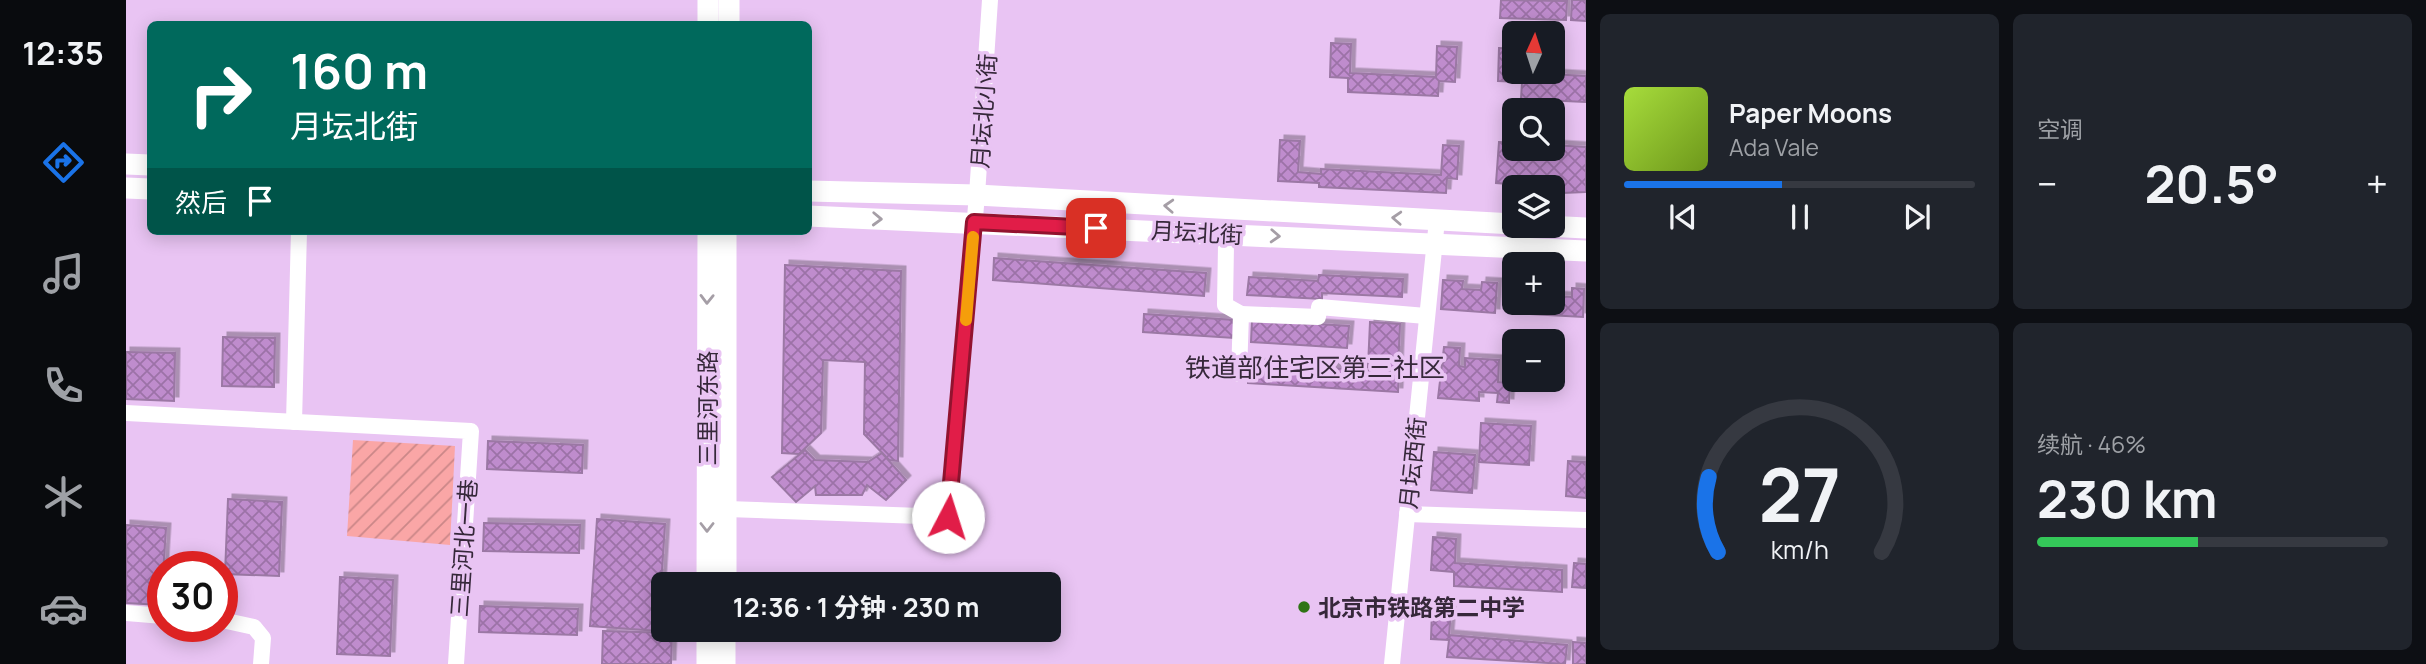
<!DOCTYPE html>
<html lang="zh">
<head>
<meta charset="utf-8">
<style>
	:root { --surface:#171b24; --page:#20242c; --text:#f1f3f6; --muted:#9ea1a6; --line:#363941; --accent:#1a73e8 }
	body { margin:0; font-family:Manrope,"Noto Sans SC",sans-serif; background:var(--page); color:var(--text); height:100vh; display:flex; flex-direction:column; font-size:26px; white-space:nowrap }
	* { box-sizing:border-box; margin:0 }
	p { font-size:23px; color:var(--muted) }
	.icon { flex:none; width:38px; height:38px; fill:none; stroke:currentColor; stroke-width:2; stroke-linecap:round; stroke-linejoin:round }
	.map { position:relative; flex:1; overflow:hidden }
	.side { display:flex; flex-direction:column; gap:14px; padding:14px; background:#0d0f14; width:840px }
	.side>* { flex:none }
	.guide { position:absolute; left:21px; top:21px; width:665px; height:214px; border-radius:10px; box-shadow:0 4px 18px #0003; background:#00695c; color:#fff; overflow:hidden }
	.needle { width:46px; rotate:3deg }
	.controls { position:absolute; left:1376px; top:21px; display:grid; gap:14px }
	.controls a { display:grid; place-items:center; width:63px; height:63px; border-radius:10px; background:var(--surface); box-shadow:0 4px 18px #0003; font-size:35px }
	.speed { position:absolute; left:21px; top:551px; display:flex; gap:14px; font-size:35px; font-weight:700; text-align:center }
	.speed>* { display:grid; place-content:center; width:91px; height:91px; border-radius:50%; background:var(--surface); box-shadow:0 4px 18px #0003; line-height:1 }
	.speed .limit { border:10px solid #d22; background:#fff; color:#111 }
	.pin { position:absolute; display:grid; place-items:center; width:60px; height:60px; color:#fff; margin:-30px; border-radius:14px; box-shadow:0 4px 10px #0006 }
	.me { position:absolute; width:77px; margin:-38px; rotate:5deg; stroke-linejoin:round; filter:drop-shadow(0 0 5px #0008) }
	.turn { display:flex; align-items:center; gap:24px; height:147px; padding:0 28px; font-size:32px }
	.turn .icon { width:91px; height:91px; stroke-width:2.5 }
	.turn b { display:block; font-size:49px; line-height:60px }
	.then { display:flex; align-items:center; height:66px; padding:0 28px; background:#0003; gap:14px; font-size:26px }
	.big { font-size:52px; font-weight:700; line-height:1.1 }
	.side .card { flex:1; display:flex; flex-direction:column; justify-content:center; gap:10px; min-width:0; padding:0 24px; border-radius:10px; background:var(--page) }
	.side .dial { align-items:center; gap:0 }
	.dial svg { height:182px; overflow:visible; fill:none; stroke:var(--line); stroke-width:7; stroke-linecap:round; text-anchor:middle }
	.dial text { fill:var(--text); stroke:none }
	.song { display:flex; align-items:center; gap:21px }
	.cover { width:84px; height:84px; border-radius:10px; background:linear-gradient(135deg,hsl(80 70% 55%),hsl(80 70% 35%)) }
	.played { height:7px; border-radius:4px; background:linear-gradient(90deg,var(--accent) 45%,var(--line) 45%) }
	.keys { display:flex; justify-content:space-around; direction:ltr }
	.heat { display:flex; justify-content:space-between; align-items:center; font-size:38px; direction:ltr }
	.charge { height:10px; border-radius:5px; background:linear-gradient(90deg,#34c759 46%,var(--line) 0) }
	.side .tiles { flex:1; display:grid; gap:14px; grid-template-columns:repeat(2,1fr) }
	.trip { position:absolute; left:525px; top:572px; width:410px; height:70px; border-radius:10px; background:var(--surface); box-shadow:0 4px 18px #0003; font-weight:700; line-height:70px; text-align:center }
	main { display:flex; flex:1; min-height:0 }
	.tab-bar { display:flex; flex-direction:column; width:126px; justify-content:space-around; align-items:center; background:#090b0e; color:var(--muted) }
	.tab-bar .icon { width:49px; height:49px }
	.tab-bar .on { color:var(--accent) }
	.tab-bar b { font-size:32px; color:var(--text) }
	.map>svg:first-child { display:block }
	.garden { fill:url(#garden-furrows) }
	.building { fill:url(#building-cross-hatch); stroke:#9b78a4; stroke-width:2; filter:url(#shadow) }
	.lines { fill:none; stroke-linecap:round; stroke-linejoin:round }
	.minor { stroke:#fff; stroke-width:16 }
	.major { stroke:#fff; stroke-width:21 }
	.oneway { stroke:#a59ea6 }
	.route-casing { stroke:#92132f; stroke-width:18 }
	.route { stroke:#e11d48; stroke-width:12 }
	.slow { stroke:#f59e0b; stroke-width:12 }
	.poi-dot { fill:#2f7415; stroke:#e9c4f3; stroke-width:2.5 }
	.labels { text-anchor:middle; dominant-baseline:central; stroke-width:7; stroke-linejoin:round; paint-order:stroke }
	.street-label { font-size:23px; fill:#36283a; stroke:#e9c4f3 }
	.poi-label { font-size:23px; font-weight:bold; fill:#36283a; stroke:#e9c4f3; text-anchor:start }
	.quarter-label { font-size:26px; fill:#36283a; stroke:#e9c4f3 }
</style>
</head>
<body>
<main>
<nav class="tab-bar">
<b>12:35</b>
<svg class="icon on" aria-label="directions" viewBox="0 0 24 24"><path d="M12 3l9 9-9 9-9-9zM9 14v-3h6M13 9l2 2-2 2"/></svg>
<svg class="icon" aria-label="music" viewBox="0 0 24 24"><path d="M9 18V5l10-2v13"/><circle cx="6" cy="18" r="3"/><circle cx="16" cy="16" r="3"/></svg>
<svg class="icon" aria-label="phone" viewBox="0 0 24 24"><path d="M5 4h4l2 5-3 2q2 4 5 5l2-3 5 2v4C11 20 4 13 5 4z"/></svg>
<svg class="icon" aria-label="climate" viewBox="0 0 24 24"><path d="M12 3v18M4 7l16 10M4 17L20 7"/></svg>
<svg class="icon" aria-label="car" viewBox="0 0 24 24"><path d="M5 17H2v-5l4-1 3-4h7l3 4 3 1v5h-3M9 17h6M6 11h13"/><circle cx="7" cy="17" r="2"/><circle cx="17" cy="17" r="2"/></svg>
</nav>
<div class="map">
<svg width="1460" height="664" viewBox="0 0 1460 664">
	<defs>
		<pattern id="garden-furrows" width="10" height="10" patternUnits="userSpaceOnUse" patternTransform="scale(1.75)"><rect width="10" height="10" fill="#faa6a6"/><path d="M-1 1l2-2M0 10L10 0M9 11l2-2" fill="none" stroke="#cb8788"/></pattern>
		<pattern id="building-cross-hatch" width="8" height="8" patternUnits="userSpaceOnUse" patternTransform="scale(1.75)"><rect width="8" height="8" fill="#bf8ccd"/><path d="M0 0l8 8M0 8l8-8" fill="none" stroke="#9c72a7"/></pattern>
		<filter id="shadow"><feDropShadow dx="4.5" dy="-4.5" stdDeviation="0" flood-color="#0004"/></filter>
	</defs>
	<rect width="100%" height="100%" fill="#e9c4f3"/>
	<path class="garden" d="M 227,440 L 329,446 L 324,545 L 221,536 Z"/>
	<g class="building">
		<path d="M 1375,0 L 1441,1 L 1440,20 L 1374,18 Z"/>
		<path d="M 1446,0 L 1460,0 L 1460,21 L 1445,20 Z"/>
		<path d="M 1205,43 L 1225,44 L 1224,73 L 1310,77 L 1311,46 L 1331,47 L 1329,82 L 1313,81 L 1312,96 L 1222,92 L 1222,78 L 1204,77 Z"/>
		<path d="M 1373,48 L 1388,49 L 1388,72 L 1460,76 L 1460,102 L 1395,99 L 1396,82 L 1372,81 Z"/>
		<path d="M 1154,140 L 1174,141 L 1172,172 L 1195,174 L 1195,169 L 1315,175 L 1317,145 L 1333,146 L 1331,179 L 1321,178 L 1320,193 L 1193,187 L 1193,183 L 1152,181 Z"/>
		<path d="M 1373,142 L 1388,143 L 1388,149 L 1426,149 L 1426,145 L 1460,147 L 1460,192 L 1436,193 L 1426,190 L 1426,187 L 1370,183 Z"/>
		<path d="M 868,258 L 1080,273 L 1078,296 L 867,280 Z"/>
		<path d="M 659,265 L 775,271 L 772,461 L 763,460 L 738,434 L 739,362 L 697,360 L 695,433 L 673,454 L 656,453 Z"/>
		<path d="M 1193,275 L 1277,279 L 1276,297 L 1196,293 L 1196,299 L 1121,295 L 1123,277 L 1192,281 Z"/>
		<path d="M 1317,280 L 1337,281 L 1336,289 L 1355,290 L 1356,282 L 1371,283 L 1369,313 L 1315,309 Z"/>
		<path d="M 1446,288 L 1458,289 L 1457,317 L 1404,314 L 1404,303 L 1426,303 L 1426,296 L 1446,297 Z"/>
		<path d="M 1018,314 L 1109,320 L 1108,338 L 1017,332 Z"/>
		<path d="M 1126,320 L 1223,326 L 1221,348 L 1125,342 Z"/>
		<path d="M 1244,322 L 1274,324 L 1272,369 L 1242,367 Z"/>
		<path d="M 97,337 L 149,338 L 148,387 L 96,386 Z"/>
		<path d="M 1318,347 L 1334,348 L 1333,366 L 1339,367 L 1339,358 L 1373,360 L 1372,382 L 1384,383 L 1383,403 L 1371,402 L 1372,393 L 1353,392 L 1353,401 L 1312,398 Z"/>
		<path d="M 0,352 L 49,353 L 48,401 L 0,399 Z"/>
		<path d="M 1123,363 L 1273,372 L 1272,392 L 1122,383 Z"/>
		<path d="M 1355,423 L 1405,426 L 1403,465 L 1353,462 Z"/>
		<path d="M 362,441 L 457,445 L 456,473 L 361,469 Z"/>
		<path d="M 679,450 L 689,460 L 742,462 L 756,453 L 780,480 L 760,500 L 741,485 L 736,495 L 690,495 L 689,486 L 670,502 L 646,477 Z"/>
		<path d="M 1308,452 L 1349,455 L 1346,493 L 1305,490 Z"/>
		<path d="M 1442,461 L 1460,462 L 1460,498 L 1440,496 Z"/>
		<path d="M 102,499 L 156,502 L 153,576 L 99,574 Z"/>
		<path d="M 471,519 L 539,524 L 532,631 L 464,626 Z"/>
		<path d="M 358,523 L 454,525 L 453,553 L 357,551 Z"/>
		<path d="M 0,525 L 40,528 L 35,605 L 0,603 Z"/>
		<path d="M 1307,537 L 1330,539 L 1329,563 L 1436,570 L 1436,592 L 1328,586 L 1328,572 L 1305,570 Z"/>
		<path d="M 1448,563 L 1460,564 L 1460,588 L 1446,587 Z"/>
		<path d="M 214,577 L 267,580 L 264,656 L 211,654 Z"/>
		<path d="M 354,606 L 452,609 L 451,635 L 353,632 Z"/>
		<path d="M 1306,610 L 1325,611 L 1323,635 L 1441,645 L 1439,664 L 1321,657 L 1323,640 L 1305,639 Z"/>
		<path d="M 477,631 L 546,633 L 545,664 L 476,664 Z"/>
		<path d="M 1447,642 L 1460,643 L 1460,664 L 1447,664 Z"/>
	</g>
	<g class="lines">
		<g class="minor">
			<path d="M 1098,234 L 1100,245 L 1099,305 L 1115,314 L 1113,374"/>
			<path d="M 1115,314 L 1192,317 L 1193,307 L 1300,316"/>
			<path d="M 0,413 L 345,431 L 330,664"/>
			<path d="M 168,422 L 173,231"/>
			<path d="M 601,509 L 822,517 L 851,195 L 864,0"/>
			<path d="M 1281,514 L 1460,520"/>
			<path d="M 0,613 L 37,616"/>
			<path d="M 96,620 L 128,627 L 137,638 L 135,664"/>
			<path d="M 1266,664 L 1311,220"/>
		</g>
		<g class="major">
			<path d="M 582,24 L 582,0"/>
			<path d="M 603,24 L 603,0"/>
			<path d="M 0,164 L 24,165"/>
			<path d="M 0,188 L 24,189"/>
			<path d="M 682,191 L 851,195 L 1388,224"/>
			<path d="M 682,216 L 1460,251"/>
			<path d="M 1420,226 L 1460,228"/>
			<path d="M 600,231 L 600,584"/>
			<path d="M 581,584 L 582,231"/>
			<path d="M 581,664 L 581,630"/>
			<path d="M 599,664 L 599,630"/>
		</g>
	</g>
	<defs><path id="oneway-chevron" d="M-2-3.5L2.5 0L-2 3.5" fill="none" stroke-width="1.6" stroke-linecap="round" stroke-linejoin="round" transform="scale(1.75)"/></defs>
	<g class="oneway">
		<use href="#oneway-chevron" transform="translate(1043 206) rotate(-177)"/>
		<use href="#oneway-chevron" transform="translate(1271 218) rotate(-177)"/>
		<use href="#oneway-chevron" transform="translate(751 219) rotate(2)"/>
		<use href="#oneway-chevron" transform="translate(1149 236) rotate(3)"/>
		<use href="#oneway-chevron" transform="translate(581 299) rotate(91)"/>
		<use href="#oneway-chevron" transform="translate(581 527) rotate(90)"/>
	</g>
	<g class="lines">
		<g class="route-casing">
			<path id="route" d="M 822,517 L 848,222 L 970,228"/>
		</g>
		<use href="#route" class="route"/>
		<path class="slow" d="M 840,320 L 847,237"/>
	</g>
	<circle class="poi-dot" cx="1178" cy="607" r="7"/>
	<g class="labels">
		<g class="street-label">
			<text transform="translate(857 111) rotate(-86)">月坛北小街</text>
			<text transform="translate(1071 232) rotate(3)">月坛北街</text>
			<text transform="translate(581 408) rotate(-90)">三里河东路</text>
			<text transform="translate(1286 463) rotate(-84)">月坛西街</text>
			<text transform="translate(337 548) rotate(-86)">三里河北一巷</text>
		</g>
		<g class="poi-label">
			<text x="1192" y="607">北京市铁路第二中学</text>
		</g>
		<g class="quarter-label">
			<text x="1189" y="367">铁道部住宅区第三社区</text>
		</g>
	</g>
</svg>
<div class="controls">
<a><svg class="needle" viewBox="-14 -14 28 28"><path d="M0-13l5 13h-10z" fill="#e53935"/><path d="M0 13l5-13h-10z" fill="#9ea1a6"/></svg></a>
<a><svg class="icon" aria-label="search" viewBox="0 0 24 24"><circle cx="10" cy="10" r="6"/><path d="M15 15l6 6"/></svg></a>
<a><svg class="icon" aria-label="layers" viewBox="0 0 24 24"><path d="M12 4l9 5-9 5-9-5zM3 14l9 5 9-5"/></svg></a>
<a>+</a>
<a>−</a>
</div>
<div class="speed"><div class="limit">30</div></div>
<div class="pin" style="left:970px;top:228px;background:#d93025"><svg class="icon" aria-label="arrive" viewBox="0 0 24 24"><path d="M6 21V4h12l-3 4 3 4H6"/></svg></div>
<svg class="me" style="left:822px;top:517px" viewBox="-20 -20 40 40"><circle r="19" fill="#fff"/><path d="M0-13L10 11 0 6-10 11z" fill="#e11d48"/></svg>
<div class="trip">12:36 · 1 分钟 · 230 m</div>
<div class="guide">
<div class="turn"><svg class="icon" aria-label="right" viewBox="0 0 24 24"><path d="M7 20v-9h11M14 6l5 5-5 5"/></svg><div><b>160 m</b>月坛北街</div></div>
<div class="then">然后<svg class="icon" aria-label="arrive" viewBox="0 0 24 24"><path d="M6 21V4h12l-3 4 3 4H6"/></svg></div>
</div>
</div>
<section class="side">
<div class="tiles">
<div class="card">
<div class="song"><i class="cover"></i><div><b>Paper Moons</b><p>Ada Vale</p></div></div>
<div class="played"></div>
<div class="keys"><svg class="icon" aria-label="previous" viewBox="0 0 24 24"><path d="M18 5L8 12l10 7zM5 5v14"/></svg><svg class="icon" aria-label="pause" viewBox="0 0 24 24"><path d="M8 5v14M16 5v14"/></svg><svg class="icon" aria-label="next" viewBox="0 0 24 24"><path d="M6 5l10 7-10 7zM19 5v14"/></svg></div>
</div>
<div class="card"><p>空调</p>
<div class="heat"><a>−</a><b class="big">20.5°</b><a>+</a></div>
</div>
<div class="card dial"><svg viewBox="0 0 100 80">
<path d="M14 69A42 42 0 1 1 86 69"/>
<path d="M14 69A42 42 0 0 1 10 36" stroke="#1a73e8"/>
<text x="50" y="56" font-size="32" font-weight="700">27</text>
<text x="50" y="72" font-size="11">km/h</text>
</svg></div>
<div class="card"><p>续航 · 46%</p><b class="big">230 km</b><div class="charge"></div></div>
</div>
</section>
</main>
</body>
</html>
